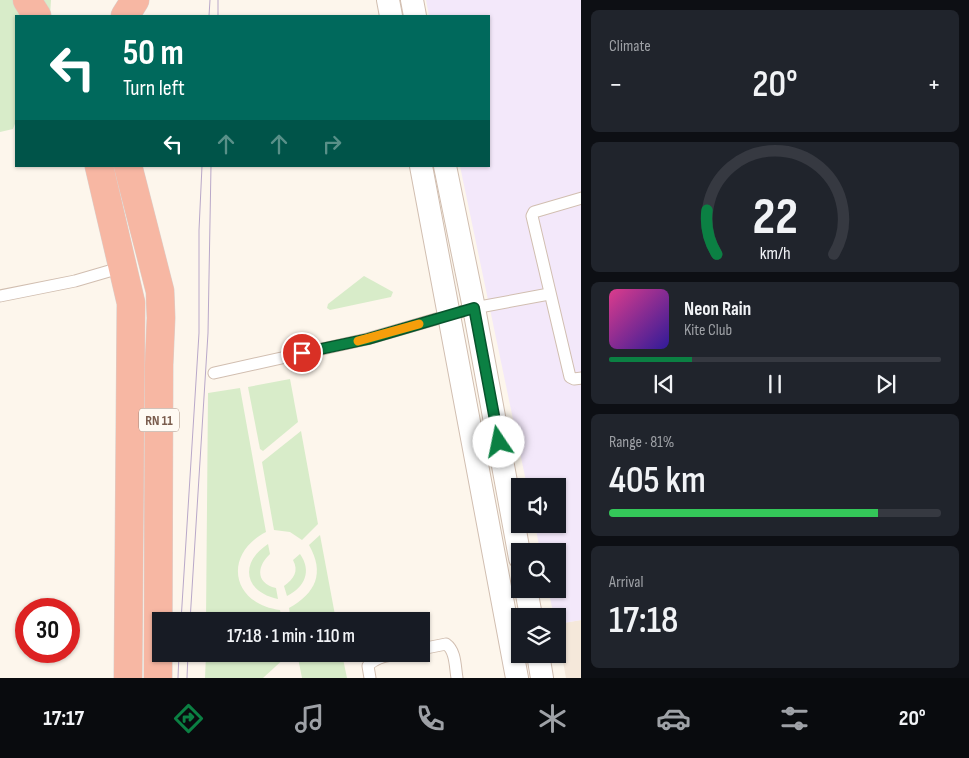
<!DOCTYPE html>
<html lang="en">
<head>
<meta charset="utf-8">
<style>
	:root { --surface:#171b24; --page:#20242c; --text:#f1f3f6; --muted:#9ea1a6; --line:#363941; --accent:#0b8043 }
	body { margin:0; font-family:"Sofia Sans Condensed",sans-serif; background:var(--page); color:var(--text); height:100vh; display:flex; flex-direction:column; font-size:19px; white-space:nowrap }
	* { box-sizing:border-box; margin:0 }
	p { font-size:16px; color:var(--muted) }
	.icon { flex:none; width:28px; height:28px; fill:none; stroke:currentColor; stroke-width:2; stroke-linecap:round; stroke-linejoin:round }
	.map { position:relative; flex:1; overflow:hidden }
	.drawer { display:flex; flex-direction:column; gap:10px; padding:10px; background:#0d0f14; width:388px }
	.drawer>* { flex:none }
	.top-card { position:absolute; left:15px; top:15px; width:475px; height:152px; border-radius:0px; box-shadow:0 1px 4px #0004; background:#00695c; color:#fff; overflow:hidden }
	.tools { position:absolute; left:511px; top:478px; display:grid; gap:10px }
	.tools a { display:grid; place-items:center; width:55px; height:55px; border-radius:0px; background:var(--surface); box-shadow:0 1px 4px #0004; font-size:25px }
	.speed { position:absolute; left:15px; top:598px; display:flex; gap:10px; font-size:25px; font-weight:700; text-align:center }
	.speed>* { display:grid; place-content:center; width:65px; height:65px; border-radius:50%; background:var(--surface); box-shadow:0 1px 4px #0004; line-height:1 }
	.speed .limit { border:8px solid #d22; background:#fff; color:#111 }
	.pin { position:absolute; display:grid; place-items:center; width:42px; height:42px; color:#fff; margin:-21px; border:2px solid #fff; border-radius:50%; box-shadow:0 1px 5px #0007 }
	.me { position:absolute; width:55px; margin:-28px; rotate:349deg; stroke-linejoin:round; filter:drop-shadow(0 0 4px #0008) }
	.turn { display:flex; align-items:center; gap:18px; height:105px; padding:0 25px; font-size:22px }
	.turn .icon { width:65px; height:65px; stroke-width:2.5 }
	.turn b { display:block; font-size:35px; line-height:42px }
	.lanes { display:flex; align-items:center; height:48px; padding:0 25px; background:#0003; justify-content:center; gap:25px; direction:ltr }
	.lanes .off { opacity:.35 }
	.big { font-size:38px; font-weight:600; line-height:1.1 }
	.drawer .widget { flex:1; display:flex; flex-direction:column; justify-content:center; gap:8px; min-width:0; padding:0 18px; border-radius:8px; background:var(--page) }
	.drawer .dial { align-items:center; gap:0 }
	.dial svg { height:130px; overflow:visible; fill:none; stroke:var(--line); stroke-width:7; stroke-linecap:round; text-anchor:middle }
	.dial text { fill:var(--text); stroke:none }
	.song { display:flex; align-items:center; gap:15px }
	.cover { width:60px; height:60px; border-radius:8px; background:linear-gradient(135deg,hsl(330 70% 55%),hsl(250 70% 35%)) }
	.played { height:5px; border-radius:2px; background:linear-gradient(90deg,var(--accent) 25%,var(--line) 25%) }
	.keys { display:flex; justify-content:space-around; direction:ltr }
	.heat { display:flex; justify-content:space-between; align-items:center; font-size:28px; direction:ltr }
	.charge { height:8px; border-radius:4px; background:linear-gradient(90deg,#34c759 81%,var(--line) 0) }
	.trip { position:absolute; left:152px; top:612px; width:278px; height:50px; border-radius:0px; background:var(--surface); box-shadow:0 1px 4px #0004; font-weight:600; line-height:50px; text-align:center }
	.tabs { display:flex; height:80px; justify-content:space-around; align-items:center; background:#090b0e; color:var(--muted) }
	.tabs .icon { width:35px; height:35px }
	.tabs .selected { color:var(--accent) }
	.tabs b { font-size:22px; color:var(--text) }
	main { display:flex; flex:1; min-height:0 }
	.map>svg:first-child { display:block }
	.residential { fill:#f5e8da }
	.education { fill:#f3e8fa }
	.green { fill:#d8ecc9 }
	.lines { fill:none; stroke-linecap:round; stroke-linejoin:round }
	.lane-casing { stroke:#d1beb0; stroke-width:13 }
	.street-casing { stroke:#d1beb0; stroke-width:24 }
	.highway-casing { stroke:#dad1cd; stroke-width:29 }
	.lane { stroke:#fff; stroke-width:11 }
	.street { stroke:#fff; stroke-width:22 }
	.highway { stroke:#f7b7a3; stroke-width:28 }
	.tram { stroke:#b9a8c9; stroke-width:1 }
	.route-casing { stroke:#07532c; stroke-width:12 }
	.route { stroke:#0b8043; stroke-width:9 }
	.slow { stroke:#f59e0b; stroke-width:9 }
	.labels { text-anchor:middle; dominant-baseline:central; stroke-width:4.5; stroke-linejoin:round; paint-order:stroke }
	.shield { fill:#fffaf3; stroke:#a28b7f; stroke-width:1 }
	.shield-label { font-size:14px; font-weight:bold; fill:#7a5c4d }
</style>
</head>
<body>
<main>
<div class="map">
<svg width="582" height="678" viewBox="0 0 582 678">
	<rect width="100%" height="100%" fill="#fdf6ec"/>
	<path class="residential" d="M 581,620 L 581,678 L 566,678 L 558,634 L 558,624 Z"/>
	<path class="education" d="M 426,0 L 581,0 L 581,620 L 558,624 L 558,616 L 554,616 L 548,589 L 558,589 L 558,551 L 540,551 L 535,524 L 558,524 L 558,486 L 527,486 L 460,166 L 489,166 L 489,16 L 429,16 Z"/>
	<g class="green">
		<path d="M 0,0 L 51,0 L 50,16 L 16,16 L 16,121 L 13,129 L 0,132 Z"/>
		<path d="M 364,276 L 393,292 L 391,297 L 330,310 L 327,308 L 328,304 Z"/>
		<path d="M 290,379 L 298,422 L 263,451 L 260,449 L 248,387 Z"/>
		<path d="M 240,388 L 266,532 C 222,555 232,604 280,610 L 282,621 L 206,621 L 208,393 Z"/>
		<path d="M 301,431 L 318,524 L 302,540 L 290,532 L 274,530 L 262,462 Z"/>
		<path d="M 320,535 L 335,615 L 328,621 L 291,621 L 289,608 C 316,593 325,573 309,545 Z"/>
		<path d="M 268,544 L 270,554 C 257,566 255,583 276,588 L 278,599 C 244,592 239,563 268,544 Z"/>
		<path d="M 300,554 C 312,571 305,587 287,596 L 284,586 C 294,579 299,571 293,560 Z"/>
		<path d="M 206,654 L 287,654 L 287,656 L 263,678 L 205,678 Z"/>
		<path d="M 303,654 L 342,654 L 347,678 L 302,678 L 298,658 Z"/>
	</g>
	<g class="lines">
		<g class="lane-casing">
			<g id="lane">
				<path d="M 582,198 L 534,212 L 532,216 L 570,377 L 574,379 L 582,378"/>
				<path d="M 0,296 L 75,281 L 123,267"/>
				<path d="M 214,373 L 367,339 L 474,308 L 549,294"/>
				<path d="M 421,649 L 446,644 C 456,651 455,667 457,678"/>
				<path d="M 370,678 L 368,666 C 375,657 387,656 398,654"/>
			</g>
		</g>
		<g class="street-casing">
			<g id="street">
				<path d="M 388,0 L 391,16"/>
				<path d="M 412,0 L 415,16"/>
				<path d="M 421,166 L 517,678"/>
				<path d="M 445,166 L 474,308 L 520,558"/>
				<path d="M 526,589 L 531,616"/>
				<path d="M 538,654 L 542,678"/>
			</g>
		</g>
		<g class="highway-casing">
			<g id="highway">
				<path d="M 27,0 L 37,16"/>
				<path d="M 125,16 L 135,0"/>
				<path d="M 99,166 L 131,303 L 128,678"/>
				<path d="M 128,166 L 160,291 L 161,318 L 159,365 L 158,678"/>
			</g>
		</g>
		<use href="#lane" class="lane"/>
		<use href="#street" class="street"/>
		<use href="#highway" class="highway"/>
		<g class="tram">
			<path d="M 209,16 L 210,0"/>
			<path d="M 218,16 L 218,0"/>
			<path d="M 181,621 L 199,333 L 199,230 L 202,166"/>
			<path d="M 190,621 L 208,333 L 211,166"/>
			<path d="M 178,678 L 179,654"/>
			<path d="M 187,678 L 188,654"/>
		</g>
	</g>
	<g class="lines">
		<g class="route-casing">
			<path id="route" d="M 302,353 L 368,339 L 474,308 L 499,442"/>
		</g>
		<use href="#route" class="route"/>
		<path class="slow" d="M 358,341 L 419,324"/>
	</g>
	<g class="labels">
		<rect class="shield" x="139" y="408.5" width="40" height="23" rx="4"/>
		<g class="shield-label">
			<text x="159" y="420">RN 11</text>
		</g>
	</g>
</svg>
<div class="tools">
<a><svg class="icon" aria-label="sound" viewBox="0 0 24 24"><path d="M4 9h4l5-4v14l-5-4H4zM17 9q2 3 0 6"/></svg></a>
<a><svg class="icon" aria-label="search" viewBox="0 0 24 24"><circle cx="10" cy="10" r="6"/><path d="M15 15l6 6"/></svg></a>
<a><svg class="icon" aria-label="layers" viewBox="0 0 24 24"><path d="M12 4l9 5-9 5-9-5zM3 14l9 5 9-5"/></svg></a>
</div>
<div class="speed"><div class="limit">30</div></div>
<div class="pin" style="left:302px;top:353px;background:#d93025"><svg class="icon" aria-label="arrive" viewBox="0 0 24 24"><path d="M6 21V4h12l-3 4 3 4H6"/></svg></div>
<svg class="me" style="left:499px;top:442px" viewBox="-20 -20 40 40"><circle r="19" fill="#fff"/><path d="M0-13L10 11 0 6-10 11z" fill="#0b8043"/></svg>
<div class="trip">17:18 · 1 min · 110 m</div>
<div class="top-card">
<div class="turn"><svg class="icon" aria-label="left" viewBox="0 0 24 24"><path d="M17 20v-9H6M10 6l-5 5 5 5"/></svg><div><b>50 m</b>Turn left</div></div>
<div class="lanes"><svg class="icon" aria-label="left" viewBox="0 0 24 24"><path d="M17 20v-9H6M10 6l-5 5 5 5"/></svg><svg class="icon off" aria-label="ahead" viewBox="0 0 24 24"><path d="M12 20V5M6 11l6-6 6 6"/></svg><svg class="icon off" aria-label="ahead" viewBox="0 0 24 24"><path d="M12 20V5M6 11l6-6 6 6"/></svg><svg class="icon off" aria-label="right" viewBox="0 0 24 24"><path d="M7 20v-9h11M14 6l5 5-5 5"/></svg></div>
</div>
</div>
<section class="drawer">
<div class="widget"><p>Climate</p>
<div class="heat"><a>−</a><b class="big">20°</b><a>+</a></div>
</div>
<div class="widget dial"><svg viewBox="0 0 100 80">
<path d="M14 69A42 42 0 1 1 86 69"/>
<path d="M14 69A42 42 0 0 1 8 42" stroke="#0b8043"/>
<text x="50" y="56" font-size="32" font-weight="700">22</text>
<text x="50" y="72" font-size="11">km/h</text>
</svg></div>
<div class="widget">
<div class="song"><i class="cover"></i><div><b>Neon Rain</b><p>Kite Club</p></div></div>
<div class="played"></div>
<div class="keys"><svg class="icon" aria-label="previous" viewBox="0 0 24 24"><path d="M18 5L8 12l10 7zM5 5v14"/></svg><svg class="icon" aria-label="pause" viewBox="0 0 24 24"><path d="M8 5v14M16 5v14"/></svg><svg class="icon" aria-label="next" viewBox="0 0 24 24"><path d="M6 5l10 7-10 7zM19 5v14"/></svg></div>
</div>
<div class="widget"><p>Range · 81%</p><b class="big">405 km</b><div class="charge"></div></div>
<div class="widget"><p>Arrival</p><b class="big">17:18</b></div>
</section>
</main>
<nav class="tabs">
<b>17:17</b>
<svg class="icon selected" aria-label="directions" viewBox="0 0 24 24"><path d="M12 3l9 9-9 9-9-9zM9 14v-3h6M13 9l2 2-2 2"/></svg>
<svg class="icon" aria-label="music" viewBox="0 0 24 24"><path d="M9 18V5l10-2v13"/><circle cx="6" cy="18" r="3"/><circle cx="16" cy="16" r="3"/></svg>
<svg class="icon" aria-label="phone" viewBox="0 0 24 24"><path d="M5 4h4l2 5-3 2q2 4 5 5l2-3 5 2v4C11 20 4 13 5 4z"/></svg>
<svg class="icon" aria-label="climate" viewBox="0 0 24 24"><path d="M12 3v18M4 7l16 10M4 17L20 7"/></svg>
<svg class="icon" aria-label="car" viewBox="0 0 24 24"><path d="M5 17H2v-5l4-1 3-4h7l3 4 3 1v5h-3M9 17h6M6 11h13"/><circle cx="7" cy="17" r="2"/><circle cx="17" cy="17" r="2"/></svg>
<svg class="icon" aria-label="filters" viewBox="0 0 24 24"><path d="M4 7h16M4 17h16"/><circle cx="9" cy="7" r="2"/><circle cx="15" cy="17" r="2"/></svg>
<b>20°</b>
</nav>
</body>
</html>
